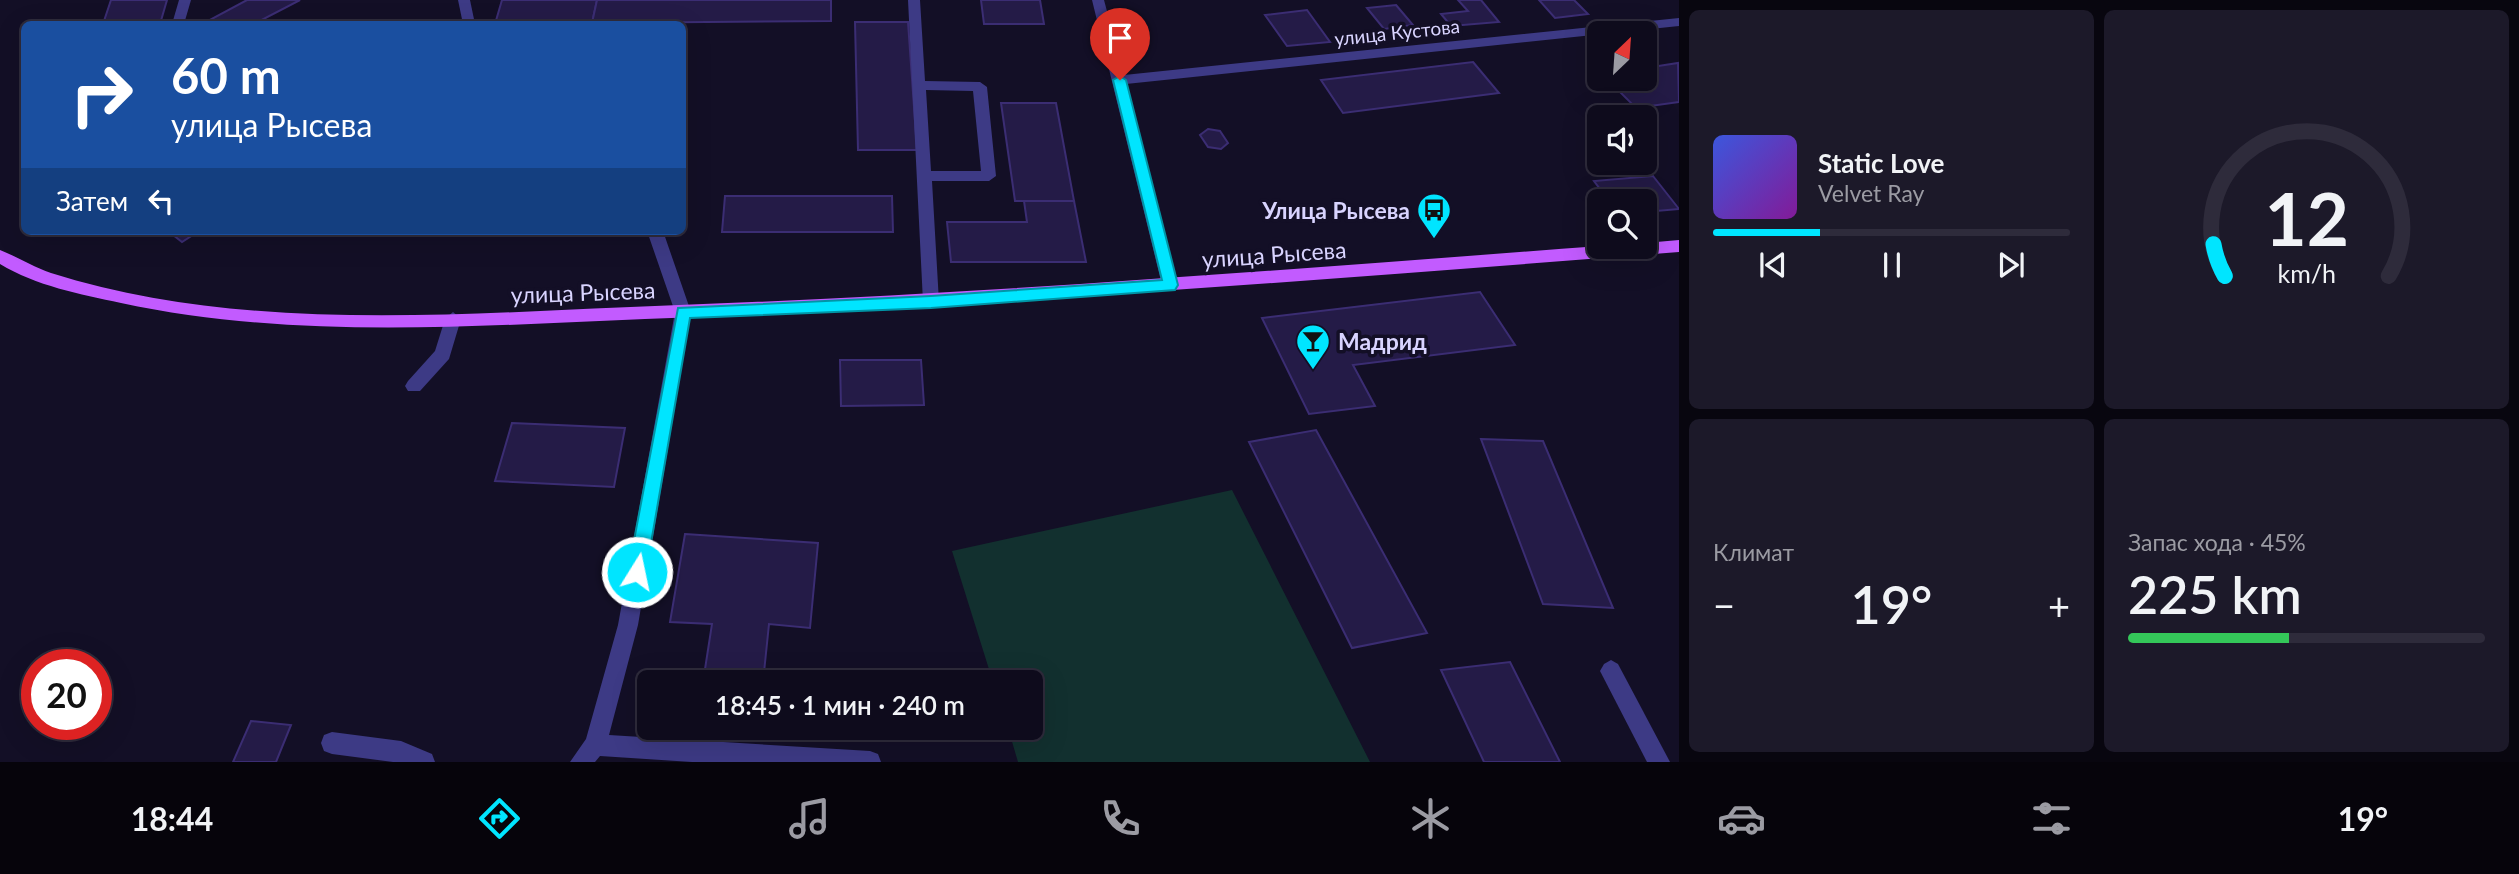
<!DOCTYPE html>
<html lang="ru">
<head>
<meta charset="utf-8">
<style>
	:root { --surface:#0e0b1c; --page:#1c1929; --text:#f1f3f6; --muted:#9b9ba3; --line:#2e2b3b; --accent:#00e5ff }
	body { margin:0; font-family:Lato,sans-serif; background:var(--page); color:var(--text); height:100vh; display:flex; flex-direction:column; font-size:26px; white-space:nowrap }
	* { box-sizing:border-box; margin:0 }
	p { font-size:23px; color:var(--muted) }
	.icon { flex:none; width:38px; height:38px; fill:none; stroke:currentColor; stroke-width:2; stroke-linecap:round; stroke-linejoin:round }
	.map { position:relative; flex:1; overflow:hidden }
	.drawer { display:flex; flex-direction:column; gap:10px; padding:10px; background:#08060f; width:840px }
	.drawer>* { flex:none }
	.top-card { position:absolute; left:21px; top:21px; width:665px; height:214px; border-radius:10px; box-shadow:0 7px 28px #0002,0 0 0 2px var(--line); background:#1a4fa0; color:#fff; overflow:hidden }
	.needle { width:46px; rotate:25deg }
	.buttons { position:absolute; left:1587px; top:21px; display:grid; gap:14px }
	.buttons a { display:grid; place-items:center; width:70px; height:70px; border-radius:10px; background:var(--surface); box-shadow:0 7px 28px #0002,0 0 0 2px var(--line); font-size:35px }
	.speed { position:absolute; left:21px; top:649px; display:flex; gap:14px; font-size:35px; font-weight:700; text-align:center }
	.speed>* { display:grid; place-content:center; width:91px; height:91px; border-radius:50%; background:var(--surface); box-shadow:0 7px 28px #0002,0 0 0 2px var(--line); line-height:1 }
	.speed .limit { border:10px solid #d22; background:#fff; color:#111 }
	.pin { position:absolute; display:grid; place-items:center; width:60px; height:60px; color:#fff; margin:-72px -30px; border-radius:50% 50% 50% 0; rotate:-45deg; box-shadow:0 0 7px #0007 }
	.pin .icon { rotate:45deg }
	.me { position:absolute; width:77px; margin:-38px; rotate:10deg; stroke-linejoin:round; filter:drop-shadow(0 0 5px #0008) }
	.turn { display:flex; align-items:center; gap:24px; height:147px; padding:0 35px; font-size:32px }
	.turn .icon { width:91px; height:91px; stroke-width:2.5 }
	.turn b { display:block; font-size:49px; line-height:60px }
	.then { display:flex; align-items:center; height:66px; padding:0 35px; background:#0003; gap:14px; font-size:26px }
	.big { font-size:52px; font-weight:600; line-height:1.1 }
	.drawer .tile { flex:1; display:flex; flex-direction:column; justify-content:center; gap:10px; min-width:0; padding:0 24px; border-radius:10px; background:var(--page) }
	.drawer .dial { align-items:center; gap:0 }
	.dial svg { height:182px; overflow:visible; fill:none; stroke:var(--line); stroke-width:7; stroke-linecap:round; text-anchor:middle }
	.dial text { fill:var(--text); stroke:none }
	.song { display:flex; align-items:center; gap:21px }
	.cover { width:84px; height:84px; border-radius:10px; background:linear-gradient(135deg,hsl(230 70% 55%),hsl(290 70% 35%)) }
	.played { height:7px; border-radius:4px; background:linear-gradient(90deg,var(--accent) 30%,var(--line) 30%) }
	.keys { display:flex; justify-content:space-around; direction:ltr }
	.heat { display:flex; justify-content:space-between; align-items:center; font-size:38px; direction:ltr }
	.charge { height:10px; border-radius:5px; background:linear-gradient(90deg,#34c759 45%,var(--line) 0) }
	.drawer .tiles { flex:1; display:grid; gap:10px; grid-template-columns:repeat(2,1fr) }
	.trip { position:absolute; left:637px; top:670px; width:406px; height:70px; border-radius:10px; background:var(--surface); box-shadow:0 7px 28px #0002,0 0 0 2px var(--line); font-weight:600; line-height:70px; text-align:center }
	.menu { display:flex; height:112px; justify-content:space-around; align-items:center; background:#06040b; color:var(--muted) }
	.menu .icon { width:49px; height:49px }
	.menu .selected { color:var(--accent) }
	.menu b { font-size:32px; color:var(--text) }
	main { display:flex; flex:1; min-height:0 }
	.map>svg:first-child { display:block }
	.green { fill:#12302f }
	.building { fill:#241b47; stroke:#3b2d73; stroke-width:2 }
	.lines { fill:none; stroke-linecap:round; stroke-linejoin:round }
	.minor { fill:#3d3a85; fill-rule:evenodd }
	.major { fill:#c25bff; fill-rule:evenodd }
	.route { fill:#00e5ff; stroke:#0095a6; stroke-width:2 }
	.labels { text-anchor:middle; dominant-baseline:central; stroke-width:7; stroke-linejoin:round; paint-order:stroke }
	.far-street-label { font-size:19px; fill:#d9d4ff; stroke:#130f26 }
	.poi-label { font-size:23px; font-weight:bold; fill:#d9d4ff; stroke:#130f26; text-anchor:end }
	.street-label { font-size:23px; fill:#d9d4ff; stroke:#130f26 }
</style>
</head>
<body>
<main>
<div class="map">
<svg width="1679" height="762" viewBox="0 0 1679 762">
	<rect width="100%" height="100%" fill="#130f26"/>
	<path class="green" d="M 1232,490 L 1370,762 L 1018,762 L 1008,728 L 1031,728 L 1031,682 L 993,682 L 952,551 Z"/>
	<g class="building">
		<path d="M 111,0 L 167,0 L 160,24 L 103,24 Z"/>
		<path d="M 247,0 L 300,0 L 254,24 L 204,23 Z"/>
		<path d="M 502,0 L 597,0 L 592,23 L 495,24 Z"/>
		<path d="M 597,0 L 831,0 L 831,21 L 592,23 Z"/>
		<path d="M 981,0 L 1040,0 L 1044,24 L 984,24 Z"/>
		<path d="M 1458,0 L 1481,0 L 1499,22 L 1451,26 L 1441,14 L 1468,11 Z"/>
		<path d="M 1539,0 L 1574,0 L 1588,14 L 1555,18 Z"/>
		<path d="M 1396,5 L 1413,25 L 1384,29 L 1367,8 Z"/>
		<path d="M 1307,10 L 1330,42 L 1287,46 L 1265,15 Z"/>
		<path d="M 855,22 L 908,22 L 917,150 L 858,150 Z"/>
		<path d="M 1473,62 L 1499,93 L 1343,113 L 1321,80 Z"/>
		<path d="M 1678,63 L 1679,102 L 1636,108 L 1607,79 L 1645,79 L 1645,68 Z"/>
		<path d="M 1001,103 L 1056,103 L 1074,201 L 1015,201 Z"/>
		<path d="M 1208,129 L 1220,131 L 1228,143 L 1221,149 L 1208,147 L 1200,135 Z"/>
		<path d="M 1653,176 L 1679,209 L 1645,212 L 1645,201 L 1609,201 L 1594,181 Z"/>
		<path d="M 725,196 L 892,196 L 893,232 L 722,232 Z"/>
		<path d="M 1024,201 L 1074,201 L 1086,262 L 951,262 L 947,222 L 1027,222 Z"/>
		<path d="M 168,231 L 199,231 L 182,242 Z"/>
		<path d="M 435,231 L 591,231 L 590,233 Z"/>
		<path d="M 1480,292 L 1515,345 L 1353,365 L 1375,406 L 1309,414 L 1262,318 Z"/>
		<path d="M 840,360 L 921,360 L 924,405 L 841,406 Z"/>
		<path d="M 512,423 L 625,428 L 614,487 L 495,481 Z"/>
		<path d="M 1316,430 L 1427,633 L 1352,648 L 1249,442 Z"/>
		<path d="M 1481,439 L 1543,441 L 1613,608 L 1543,604 Z"/>
		<path d="M 685,534 L 818,543 L 810,628 L 769,624 L 763,682 L 703,682 L 712,624 L 670,622 Z"/>
		<path d="M 1510,662 L 1560,762 L 1484,762 L 1441,670 Z"/>
		<path d="M 251,721 L 291,725 L 276,762 L 233,762 Z"/>
	</g>
	<g class="lines">
		<g class="minor">
			<path d="M 179,0 L 191,0 L 184,24 L 172,24 Z"/>
			<path d="M 458,0 L 470,0 L 475,24 L 463,24 Z"/>
			<path d="M 908,0 L 920,0 L 925,81 L 980,82 L 987,87 L 996,176 L 989,181 L 932,181 L 939,302 L 931,309 L 923,302 ZM 926,90 L 973,91 L 981,171 L 931,171 Z"/>
			<path d="M 1092,0 L 1104,0 L 1124,75 L 1679,18 L 1679,26 L 1126,84 L 1178,285 L 1170,291 L 1162,285 Z"/>
			<path d="M 647,231 L 663,231 L 691,312 L 638,625 L 609,735 L 870,751 L 878,754 L 881,762 L 692,762 L 600,756 L 595,762 L 570,762 L 586,739 L 618,625 L 675,312 Z"/>
			<path d="M 453,312 L 461,319 L 449,359 L 420,391 L 408,391 L 405,386 L 408,381 L 435,351 L 445,319 Z"/>
			<path d="M 1611,660 L 1618,664 L 1670,762 L 1647,762 L 1600,671 L 1604,664 Z"/>
			<path d="M 332,732 L 401,741 L 432,754 L 435,762 L 393,762 L 332,754 L 324,751 L 321,743 L 324,735 Z"/>
		</g>
		<path class="major" d="M 1679,240 L 1679,252 C 1335,279 990,306 645,319 C 471,326 293,340 121,303 C 80,294 36,286 0,264 L 0,250 C 18,257 33,267 51,273 C 252,336 472,312 679,305 C 986,294 1293,269 1600,246 L 1645,247 L 1645,243 Z"/>
	</g>
	<path class="route" d="M 1120,76 L 1126,80 L 1178,285 L 1175,290 L 931,308 L 690,318 L 646,572 L 643,578 L 637,581 L 630,578 L 628,572 L 678,308 L 931,296 L 1162,280 L 1113,80 Z"/>
	<defs>
		<g id="bus-pin" transform="scale(1.75)"><path d="M0 17L-7.5 6A9.5 9.5 0 1 1 7.5 6Z" fill="#00e5ff" stroke="#130f26"/><path d="M-5-6H5V4H4V6H2V4H-2V6H-4V4H-5ZM-3.5-4V0h7V-4ZM-3.5 1.2v1.5H-2V1.2ZM2 1.2v1.5H3.5V1.2Z" fill="#111"/></g>
		<g id="bar-pin" transform="scale(1.75)"><path d="M0 17L-7.5 6A9.5 9.5 0 1 1 7.5 6Z" fill="#00e5ff" stroke="#130f26"/><path d="M-6-5H6L.8 .8V4.5H3.5V6h-7V4.5H-.8V.8Z" fill="#111"/></g>
	</defs>
	<g fill-rule="evenodd">
		<use href="#bus-pin" x="1434" y="210"/>
		<use href="#bar-pin" x="1313" y="341"/>
	</g>
	<g class="labels">
		<g class="far-street-label">
			<text transform="translate(1397 32) rotate(-6)">улица Кустова</text>
		</g>
		<g class="poi-label">
			<text x="1410" y="210">Улица Рысева</text>
			<text x="1338" y="341" text-anchor="start">Мадрид</text>
		</g>
		<g class="street-label">
			<text transform="translate(1274 254) rotate(-4)">улица Рысева</text>
			<text transform="translate(583 292) rotate(-2)">улица Рысева</text>
		</g>
	</g>
</svg>
<div class="buttons">
<a><svg class="needle" viewBox="-14 -14 28 28"><path d="M0-13l5 13h-10z" fill="#e53935"/><path d="M0 13l5-13h-10z" fill="#9b9ba3"/></svg></a>
<a><svg class="icon" aria-label="sound" viewBox="0 0 24 24"><path d="M4 9h4l5-4v14l-5-4H4zM17 9q2 3 0 6"/></svg></a>
<a><svg class="icon" aria-label="search" viewBox="0 0 24 24"><circle cx="10" cy="10" r="6"/><path d="M15 15l6 6"/></svg></a>
</div>
<div class="speed"><div class="limit">20</div></div>
<div class="pin" style="left:1120px;top:80px;background:#d93025"><svg class="icon" aria-label="arrive" viewBox="0 0 24 24"><path d="M6 21V4h12l-3 4 3 4H6"/></svg></div>
<svg class="me" style="left:637px;top:572px" viewBox="-20 -20 40 40"><circle r="17" fill="#00e5ff" stroke="#fff" stroke-width="3"/><path d="M0-11L8 9 0 5-8 9z" fill="#fff"/></svg>
<div class="trip">18:45 · 1 мин · 240 m</div>
<div class="top-card">
<div class="turn"><svg class="icon" aria-label="right" viewBox="0 0 24 24"><path d="M7 20v-9h11M14 6l5 5-5 5"/></svg><div><b>60 m</b>улица Рысева</div></div>
<div class="then">Затем<svg class="icon" aria-label="left" viewBox="0 0 24 24"><path d="M17 20v-9H6M10 6l-5 5 5 5"/></svg></div>
</div>
</div>
<section class="drawer">
<div class="tiles">
<div class="tile">
<div class="song"><i class="cover"></i><div><b>Static Love</b><p>Velvet Ray</p></div></div>
<div class="played"></div>
<div class="keys"><svg class="icon" aria-label="previous" viewBox="0 0 24 24"><path d="M18 5L8 12l10 7zM5 5v14"/></svg><svg class="icon" aria-label="pause" viewBox="0 0 24 24"><path d="M8 5v14M16 5v14"/></svg><svg class="icon" aria-label="next" viewBox="0 0 24 24"><path d="M6 5l10 7-10 7zM19 5v14"/></svg></div>
</div>
<div class="tile dial"><svg viewBox="0 0 100 80">
<path d="M14 69A42 42 0 1 1 86 69"/>
<path d="M14 69A42 42 0 0 1 9 55" stroke="#00e5ff"/>
<text x="50" y="56" font-size="32" font-weight="700">12</text>
<text x="50" y="72" font-size="11">km/h</text>
</svg></div>
<div class="tile"><p>Климат</p>
<div class="heat"><a>−</a><b class="big">19°</b><a>+</a></div>
</div>
<div class="tile"><p>Запас хода · 45%</p><b class="big">225 km</b><div class="charge"></div></div>
</div>
</section>
</main>
<nav class="menu">
<b>18:44</b>
<svg class="icon selected" aria-label="directions" viewBox="0 0 24 24"><path d="M12 3l9 9-9 9-9-9zM9 14v-3h6M13 9l2 2-2 2"/></svg>
<svg class="icon" aria-label="music" viewBox="0 0 24 24"><path d="M9 18V5l10-2v13"/><circle cx="6" cy="18" r="3"/><circle cx="16" cy="16" r="3"/></svg>
<svg class="icon" aria-label="phone" viewBox="0 0 24 24"><path d="M5 4h4l2 5-3 2q2 4 5 5l2-3 5 2v4C11 20 4 13 5 4z"/></svg>
<svg class="icon" aria-label="climate" viewBox="0 0 24 24"><path d="M12 3v18M4 7l16 10M4 17L20 7"/></svg>
<svg class="icon" aria-label="car" viewBox="0 0 24 24"><path d="M5 17H2v-5l4-1 3-4h7l3 4 3 1v5h-3M9 17h6M6 11h13"/><circle cx="7" cy="17" r="2"/><circle cx="17" cy="17" r="2"/></svg>
<svg class="icon" aria-label="filters" viewBox="0 0 24 24"><path d="M4 7h16M4 17h16"/><circle cx="9" cy="7" r="2"/><circle cx="15" cy="17" r="2"/></svg>
<b>19°</b>
</nav>
</body>
</html>
